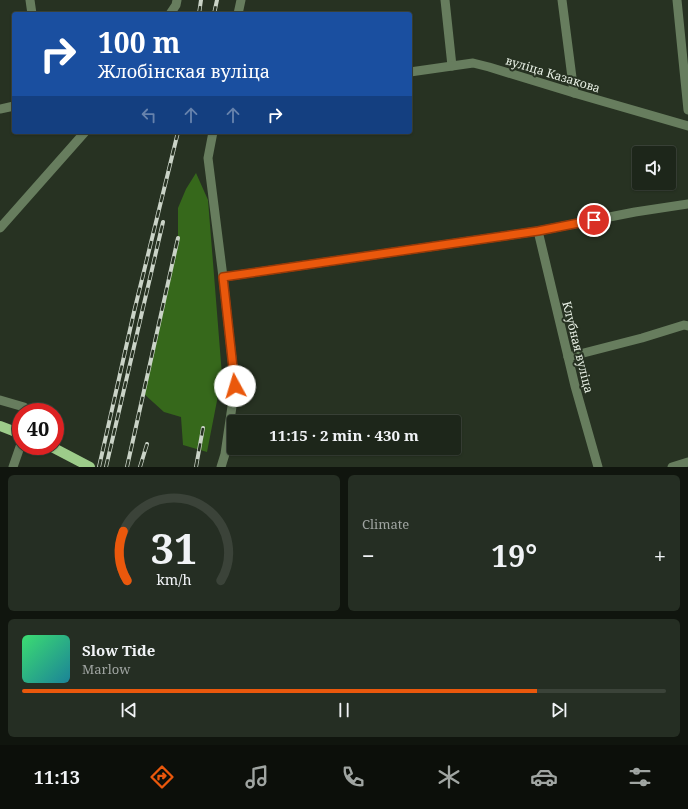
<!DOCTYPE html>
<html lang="en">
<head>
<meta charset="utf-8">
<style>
	:root { --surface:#1d261a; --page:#252e23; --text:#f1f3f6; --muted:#a0a5a2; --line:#3b4339; --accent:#ea580c }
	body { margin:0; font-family:"Noto Serif",serif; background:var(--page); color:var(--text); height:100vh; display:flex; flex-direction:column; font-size:15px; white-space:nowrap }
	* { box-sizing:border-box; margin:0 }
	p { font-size:13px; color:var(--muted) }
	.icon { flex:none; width:22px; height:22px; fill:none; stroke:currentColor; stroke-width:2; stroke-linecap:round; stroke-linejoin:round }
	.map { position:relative; height:467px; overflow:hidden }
	.sheet { display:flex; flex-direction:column; gap:8px; padding:8px; background:#10150e; flex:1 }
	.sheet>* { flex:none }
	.top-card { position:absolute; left:12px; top:12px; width:400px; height:122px; border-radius:4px; box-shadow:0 1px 3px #0004,0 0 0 1px var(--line); background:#1a4fa0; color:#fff; overflow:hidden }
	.controls { position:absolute; left:632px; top:146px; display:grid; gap:8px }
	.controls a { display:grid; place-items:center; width:44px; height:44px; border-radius:4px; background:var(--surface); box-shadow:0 1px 3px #0004,0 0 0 1px var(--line); font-size:20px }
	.speed { position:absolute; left:12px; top:403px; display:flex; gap:8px; font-size:20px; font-weight:700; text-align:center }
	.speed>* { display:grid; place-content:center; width:52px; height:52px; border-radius:50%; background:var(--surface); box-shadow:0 1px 3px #0004,0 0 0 1px var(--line); line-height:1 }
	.speed .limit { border:6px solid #d22; background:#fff; color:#111 }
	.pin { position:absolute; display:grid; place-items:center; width:34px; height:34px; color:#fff; margin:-17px; border:2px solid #fff; border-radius:50%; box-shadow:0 1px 4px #0007 }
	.me { position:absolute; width:44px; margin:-22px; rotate:354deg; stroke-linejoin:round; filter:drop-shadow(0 0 3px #0008) }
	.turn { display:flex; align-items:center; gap:14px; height:84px; padding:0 20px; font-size:18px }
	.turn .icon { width:52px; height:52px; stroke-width:2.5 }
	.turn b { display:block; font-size:28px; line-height:34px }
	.lanes { display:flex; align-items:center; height:38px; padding:0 20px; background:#0003; justify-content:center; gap:20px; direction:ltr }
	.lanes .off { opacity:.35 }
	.big { font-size:30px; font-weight:700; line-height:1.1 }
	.sheet .card { flex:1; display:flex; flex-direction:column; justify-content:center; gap:6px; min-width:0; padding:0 14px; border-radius:6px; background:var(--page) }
	.sheet .dial { align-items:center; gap:0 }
	.dial svg { height:104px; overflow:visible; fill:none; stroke:var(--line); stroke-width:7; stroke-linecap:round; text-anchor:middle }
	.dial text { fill:var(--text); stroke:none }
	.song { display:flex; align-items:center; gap:12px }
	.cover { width:48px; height:48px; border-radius:6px; background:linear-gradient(135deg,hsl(140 70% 55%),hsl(190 70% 35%)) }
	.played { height:4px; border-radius:2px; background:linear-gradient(90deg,var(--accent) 80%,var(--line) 80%) }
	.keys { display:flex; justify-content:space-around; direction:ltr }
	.heat { display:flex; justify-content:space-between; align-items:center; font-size:22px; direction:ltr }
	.sheet .tiles { flex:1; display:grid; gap:8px; grid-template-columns:1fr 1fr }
	.card:last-child { grid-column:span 2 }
	.trip { position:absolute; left:227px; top:415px; width:234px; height:40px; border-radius:4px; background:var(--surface); box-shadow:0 1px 3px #0004,0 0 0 1px var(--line); font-weight:700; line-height:40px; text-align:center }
	.tab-bar { display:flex; height:64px; justify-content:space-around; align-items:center; background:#0c0f0a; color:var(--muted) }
	.tab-bar .icon { width:28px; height:28px }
	.tab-bar .selected { color:var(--accent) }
	.tab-bar b { font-size:18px; color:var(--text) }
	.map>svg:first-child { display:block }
	.forest { fill:#36681b }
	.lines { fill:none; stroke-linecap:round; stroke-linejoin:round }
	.minor { stroke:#677d5e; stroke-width:9 }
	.major { stroke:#9dcc8a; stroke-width:10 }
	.rail-casing { stroke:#cad3c7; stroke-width:4 }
	.rail { stroke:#273222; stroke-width:2.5; stroke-dasharray:8; stroke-linecap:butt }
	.route-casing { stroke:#983908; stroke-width:10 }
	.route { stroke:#ea580c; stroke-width:7 }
	.labels { text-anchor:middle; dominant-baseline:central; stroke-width:4; stroke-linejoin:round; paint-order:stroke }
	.street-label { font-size:12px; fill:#e8f0e5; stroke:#273222 }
</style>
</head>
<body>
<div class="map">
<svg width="688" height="467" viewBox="0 0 688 467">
	<rect width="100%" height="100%" fill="#273222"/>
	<path class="forest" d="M 196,173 L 208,200 L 222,375 L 207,452 L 183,445 L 181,417 L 164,412 L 143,393 L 178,238 L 178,208 L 186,189 Z"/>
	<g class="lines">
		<g class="minor">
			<path d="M 30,0 L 32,14"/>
			<path d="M 445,0 L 452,66"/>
			<path d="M 562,0 L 574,93"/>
			<path d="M 677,0 L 688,110"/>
			<path d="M 170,14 L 176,5 L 177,0"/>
			<path d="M 238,14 L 241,0"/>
			<path d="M 410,72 L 473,63 L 489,67 L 574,93 L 688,126"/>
			<path d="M 0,109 L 14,106"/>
			<path d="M 213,132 L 208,158 L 223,277 L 235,386 L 225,454 L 221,467"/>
			<path d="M 0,228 L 85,132"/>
			<path d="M 538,231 L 575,386 L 598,467"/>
			<path d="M 223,277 L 538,231 L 635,212 L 688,204"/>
			<path d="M 568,357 L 642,338 L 684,325 L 688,326"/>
			<path d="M 0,400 L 24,407 L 29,412"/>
			<path d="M 13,467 L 21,444"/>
			<path d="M 672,467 L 688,462"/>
		</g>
		<g class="major">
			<path d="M 0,426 L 21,434"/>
			<path d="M 50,446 L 90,467"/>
		</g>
		<g class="rail-casing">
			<g id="rail">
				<path d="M 199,14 L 201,0"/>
				<path d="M 214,14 L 217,0"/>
				<path d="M 99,467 L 134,312 L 178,132"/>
				<path d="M 106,467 L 163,222"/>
				<path d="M 127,467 L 178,238"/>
				<path d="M 140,467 L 147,444"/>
				<path d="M 196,467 L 203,428"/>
			</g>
		</g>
		<use href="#rail" class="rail"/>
	</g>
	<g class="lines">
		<g class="route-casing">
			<path id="route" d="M 235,386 L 223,277 L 538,231 L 594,220"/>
		</g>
		<use href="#route" class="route"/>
	</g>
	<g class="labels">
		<g class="street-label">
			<text transform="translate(553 74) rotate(17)">вуліца Казакова</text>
			<text transform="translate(578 347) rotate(76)">Клубная вуліца</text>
		</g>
	</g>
</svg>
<div class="controls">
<a><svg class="icon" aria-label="sound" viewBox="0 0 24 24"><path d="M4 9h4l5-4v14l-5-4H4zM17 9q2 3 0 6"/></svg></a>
</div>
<div class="speed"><div class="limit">40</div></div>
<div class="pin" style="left:594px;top:220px;background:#d93025"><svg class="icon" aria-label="arrive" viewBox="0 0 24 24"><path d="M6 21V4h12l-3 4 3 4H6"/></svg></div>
<svg class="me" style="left:235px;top:386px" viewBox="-20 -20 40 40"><circle r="19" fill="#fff"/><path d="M0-13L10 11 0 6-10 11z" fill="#ea580c"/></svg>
<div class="trip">11:15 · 2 min · 430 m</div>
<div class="top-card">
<div class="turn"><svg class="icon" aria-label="right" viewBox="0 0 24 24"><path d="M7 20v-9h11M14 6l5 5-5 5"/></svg><div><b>100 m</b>Жлобінская вуліца</div></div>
<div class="lanes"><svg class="icon off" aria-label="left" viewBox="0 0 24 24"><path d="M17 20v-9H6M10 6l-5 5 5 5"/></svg><svg class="icon off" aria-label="ahead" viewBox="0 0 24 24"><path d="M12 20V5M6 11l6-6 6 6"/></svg><svg class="icon off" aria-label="ahead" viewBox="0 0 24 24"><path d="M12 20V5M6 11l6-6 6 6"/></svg><svg class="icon" aria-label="right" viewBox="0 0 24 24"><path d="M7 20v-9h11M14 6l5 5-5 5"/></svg></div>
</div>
</div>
<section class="sheet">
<div class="tiles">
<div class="card dial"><svg viewBox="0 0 100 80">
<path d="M14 69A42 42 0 1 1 86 69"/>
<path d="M14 69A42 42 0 0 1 11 31" stroke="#ea580c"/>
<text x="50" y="56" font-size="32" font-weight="700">31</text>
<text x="50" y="72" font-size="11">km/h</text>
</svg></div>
<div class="card"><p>Climate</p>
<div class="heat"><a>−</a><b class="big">19°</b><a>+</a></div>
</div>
<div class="card">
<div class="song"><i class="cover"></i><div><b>Slow Tide</b><p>Marlow</p></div></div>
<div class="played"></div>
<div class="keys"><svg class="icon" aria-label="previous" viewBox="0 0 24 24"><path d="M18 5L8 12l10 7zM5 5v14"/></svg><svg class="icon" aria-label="pause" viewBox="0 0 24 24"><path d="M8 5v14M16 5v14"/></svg><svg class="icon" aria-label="next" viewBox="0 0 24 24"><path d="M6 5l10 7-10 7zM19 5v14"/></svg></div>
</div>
</div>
</section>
<nav class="tab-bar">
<b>11:13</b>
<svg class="icon selected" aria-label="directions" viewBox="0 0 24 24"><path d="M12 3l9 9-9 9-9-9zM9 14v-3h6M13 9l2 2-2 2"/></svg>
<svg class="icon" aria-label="music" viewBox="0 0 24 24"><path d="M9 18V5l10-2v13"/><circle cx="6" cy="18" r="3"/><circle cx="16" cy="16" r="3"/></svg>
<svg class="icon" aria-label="phone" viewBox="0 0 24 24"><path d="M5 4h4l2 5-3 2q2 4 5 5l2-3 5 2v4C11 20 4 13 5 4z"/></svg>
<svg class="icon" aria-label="climate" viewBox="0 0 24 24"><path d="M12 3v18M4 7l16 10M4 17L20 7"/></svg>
<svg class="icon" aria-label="car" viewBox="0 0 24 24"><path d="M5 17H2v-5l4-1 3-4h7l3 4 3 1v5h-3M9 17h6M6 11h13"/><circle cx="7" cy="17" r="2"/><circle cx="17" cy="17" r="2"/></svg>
<svg class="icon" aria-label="filters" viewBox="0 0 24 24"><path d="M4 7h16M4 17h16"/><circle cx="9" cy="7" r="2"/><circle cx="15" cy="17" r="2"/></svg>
</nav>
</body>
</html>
